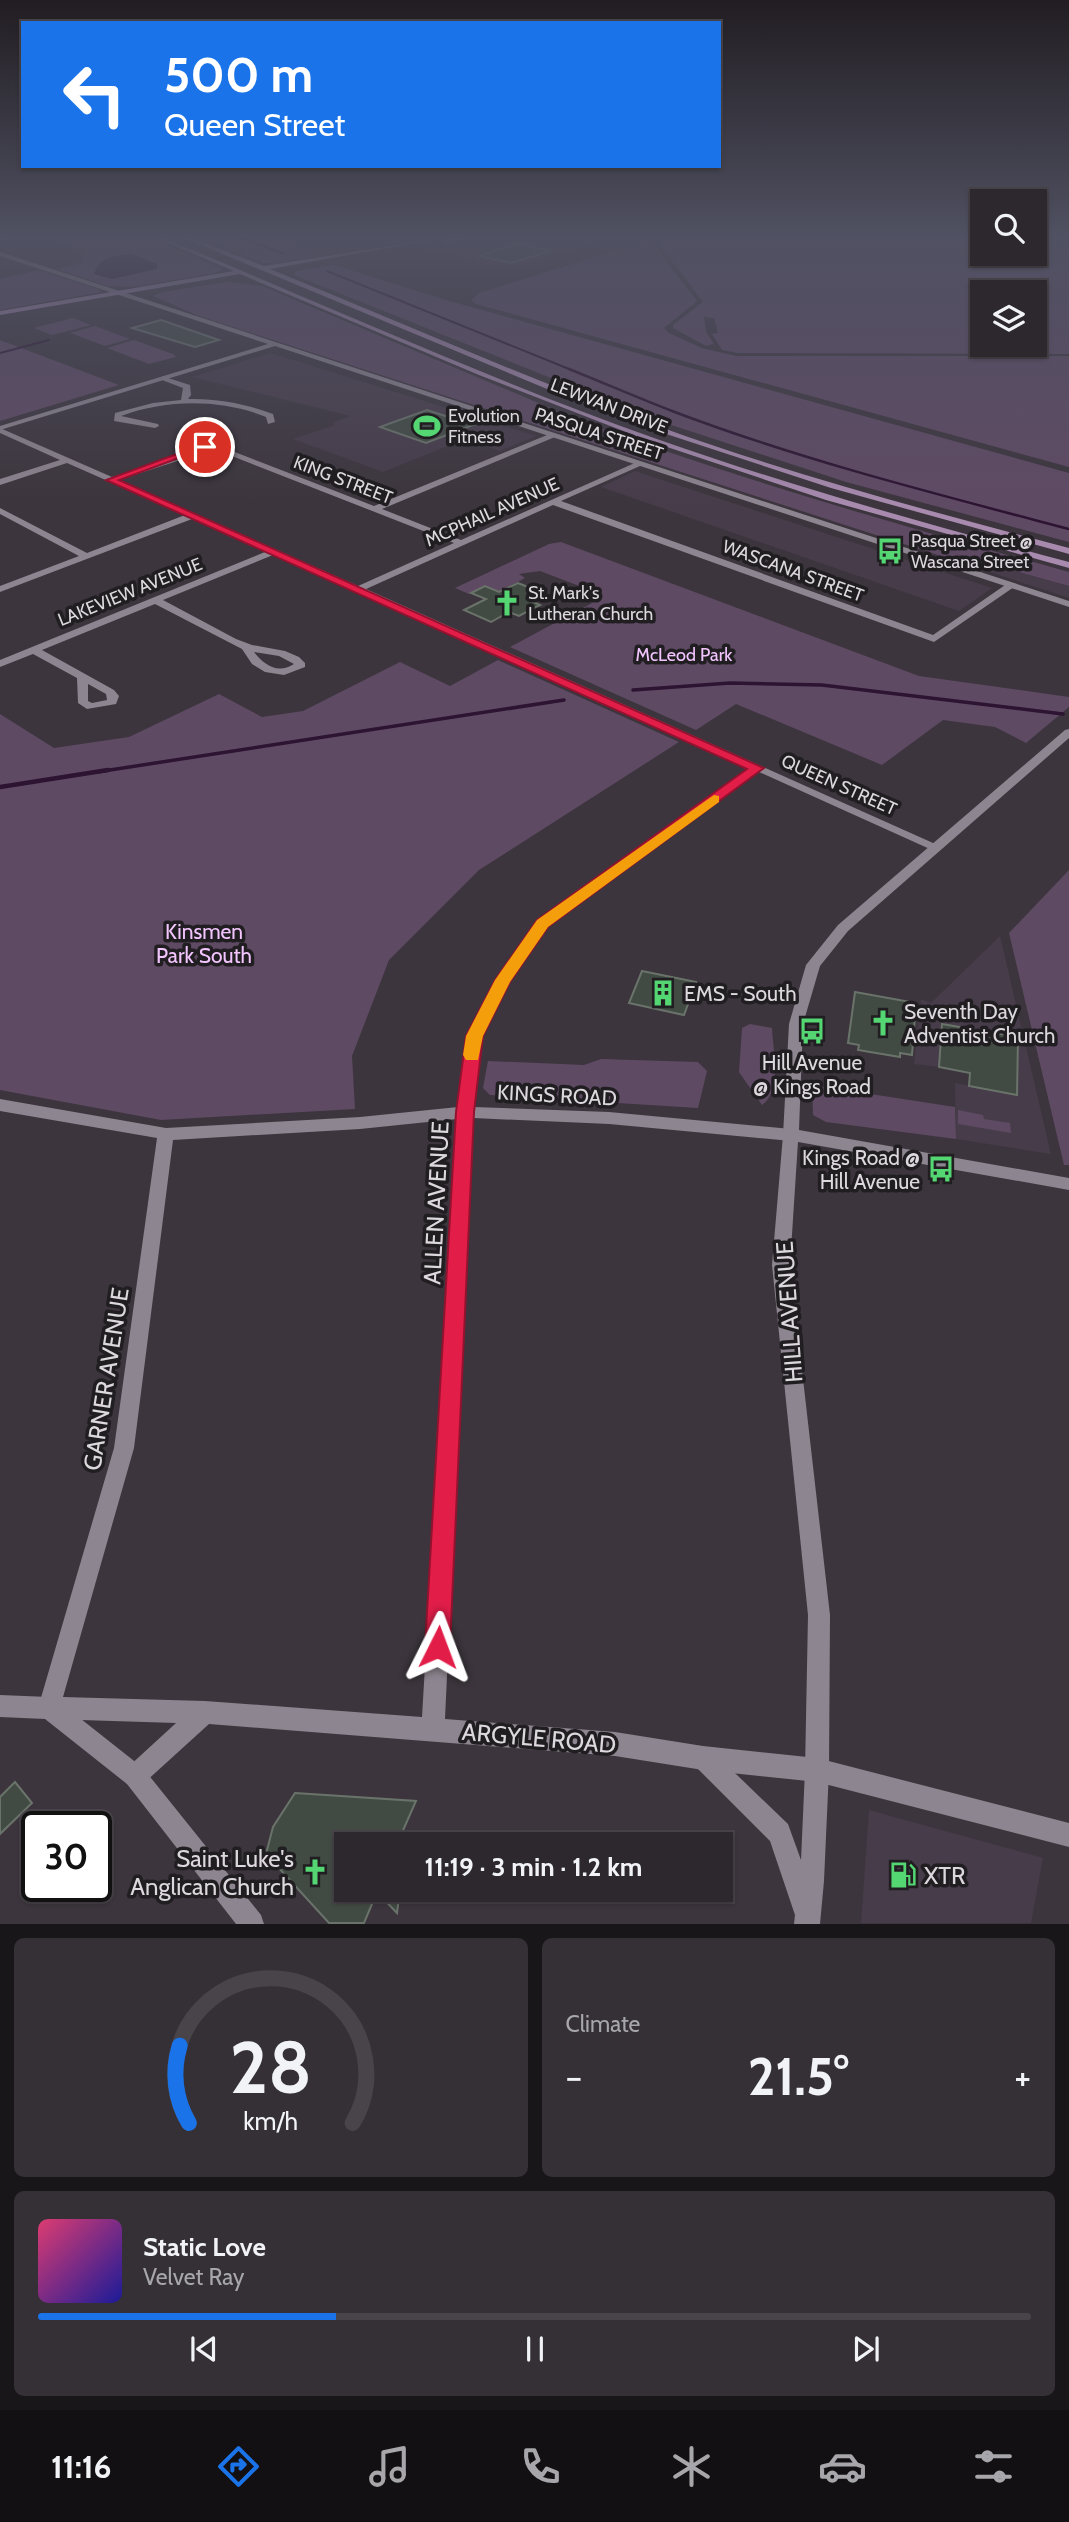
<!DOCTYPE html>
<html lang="en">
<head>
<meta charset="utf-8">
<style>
	:root { --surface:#2d282e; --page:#353036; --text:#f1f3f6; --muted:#a7a6aa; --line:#48444a; --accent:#1a73e8 }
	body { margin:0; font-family:Cabin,sans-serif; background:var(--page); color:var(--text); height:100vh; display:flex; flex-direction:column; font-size:26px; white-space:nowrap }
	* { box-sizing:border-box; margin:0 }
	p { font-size:23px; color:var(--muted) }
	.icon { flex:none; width:38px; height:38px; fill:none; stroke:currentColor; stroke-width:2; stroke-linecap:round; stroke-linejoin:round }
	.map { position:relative; height:1924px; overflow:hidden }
	.panel { display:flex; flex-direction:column; gap:14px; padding:14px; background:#191619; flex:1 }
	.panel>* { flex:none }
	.hud { position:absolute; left:21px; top:21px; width:700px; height:147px; border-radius:0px; box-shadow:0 2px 5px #0004,0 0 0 2px var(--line); background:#1a73e8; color:#fff; overflow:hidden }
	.tools { position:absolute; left:970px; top:189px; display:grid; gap:14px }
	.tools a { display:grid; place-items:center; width:77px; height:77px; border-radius:0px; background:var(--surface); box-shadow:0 2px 5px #0004,0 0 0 2px var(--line); font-size:35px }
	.speed { position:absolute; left:21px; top:1811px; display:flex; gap:14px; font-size:35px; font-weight:700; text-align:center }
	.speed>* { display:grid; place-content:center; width:91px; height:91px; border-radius:50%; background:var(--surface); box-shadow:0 2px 5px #0004,0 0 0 2px var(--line); line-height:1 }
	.speed .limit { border:4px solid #111; border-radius:10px; background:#fff; color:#111 }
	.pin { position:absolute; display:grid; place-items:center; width:60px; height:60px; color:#fff; margin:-30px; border:4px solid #fff; border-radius:50%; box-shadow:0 2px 7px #0007 }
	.me { position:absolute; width:77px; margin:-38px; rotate:3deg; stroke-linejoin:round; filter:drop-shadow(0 0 5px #0008) }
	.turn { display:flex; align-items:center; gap:24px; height:147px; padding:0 28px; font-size:32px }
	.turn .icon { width:91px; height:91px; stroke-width:2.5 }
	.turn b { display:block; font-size:49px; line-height:60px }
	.big { font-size:52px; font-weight:700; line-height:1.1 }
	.panel .card { flex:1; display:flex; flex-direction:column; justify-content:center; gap:10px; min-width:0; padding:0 24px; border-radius:10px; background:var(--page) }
	.panel .dial { align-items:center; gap:0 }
	.dial svg { height:182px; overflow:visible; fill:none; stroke:var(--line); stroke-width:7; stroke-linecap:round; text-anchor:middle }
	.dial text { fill:var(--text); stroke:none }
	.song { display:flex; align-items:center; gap:21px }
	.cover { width:84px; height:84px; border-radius:10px; background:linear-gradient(135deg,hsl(340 70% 55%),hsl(240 70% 35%)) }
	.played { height:7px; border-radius:4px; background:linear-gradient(90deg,var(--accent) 30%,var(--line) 30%) }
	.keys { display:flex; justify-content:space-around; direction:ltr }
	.heat { display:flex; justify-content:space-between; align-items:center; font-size:38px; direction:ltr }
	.panel .tiles { flex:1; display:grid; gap:14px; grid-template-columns:1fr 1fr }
	.card:last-child { grid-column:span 2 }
	.trip { position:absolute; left:334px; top:1832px; width:399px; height:70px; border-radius:0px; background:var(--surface); box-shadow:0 2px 5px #0004,0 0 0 2px var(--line); font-weight:700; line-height:70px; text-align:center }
	.dock { display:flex; height:112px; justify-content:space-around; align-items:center; background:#121012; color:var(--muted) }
	.dock .icon { width:49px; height:49px }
	.dock .active { color:var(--accent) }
	.dock b { font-size:32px; color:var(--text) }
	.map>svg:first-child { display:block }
	.built { fill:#473c4a }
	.green { fill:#5f4a64; fill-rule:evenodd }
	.water { fill:#2c1432 }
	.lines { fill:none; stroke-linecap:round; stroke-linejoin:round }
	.stream-far3 { stroke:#2c1432; stroke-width:2 }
	.stream-far2 { stroke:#2c1432; stroke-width:2.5 }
	.stream-far1 { stroke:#2c1432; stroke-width:3.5 }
	.stream { stroke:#2c1432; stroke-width:4.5 }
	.building { fill:#424b43; stroke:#6a736a; stroke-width:2 }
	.minor { fill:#8d858f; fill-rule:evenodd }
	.tertiary { fill:#8d858f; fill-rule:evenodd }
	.secondary { fill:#a78aae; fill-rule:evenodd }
	.route { fill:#e11d48; stroke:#92132f; stroke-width:2 }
	.slow { fill:#f59e0b }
	.labels { text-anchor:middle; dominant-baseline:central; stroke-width:7; stroke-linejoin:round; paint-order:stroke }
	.far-street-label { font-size:18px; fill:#ddd8de; stroke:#211e22 }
	.far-poi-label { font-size:18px; fill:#ddd8de; stroke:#211e22; text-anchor:start }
	.far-park-label { font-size:18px; fill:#f3c5ff; stroke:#211e22 }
	.park-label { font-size:21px; fill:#f3c5ff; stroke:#211e22 }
	.poi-label { font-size:21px; fill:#ddd8de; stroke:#211e22; text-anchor:start }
	.street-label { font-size:21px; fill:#ddd8de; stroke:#211e22 }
	.near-street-label { font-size:24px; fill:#ddd8de; stroke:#211e22 }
	.near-poi-label { font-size:24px; fill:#ddd8de; stroke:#211e22; text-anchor:end }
</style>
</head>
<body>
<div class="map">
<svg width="1069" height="1924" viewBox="0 0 1069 1924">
	<rect width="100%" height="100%" fill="#3c353d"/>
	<g class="built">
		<path d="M 292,235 L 446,235 L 325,255 L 279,238 Z"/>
		<path d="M 478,235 L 619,235 L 507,269 L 421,248 Z"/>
		<path d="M 271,353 L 536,436 L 500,451 L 465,439 L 383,472 L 293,439 L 335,425 L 333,423 L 350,416 L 192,377 Z"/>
		<path d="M 635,471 L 992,588 L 959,611 L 601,487 Z"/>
		<path d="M 957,555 L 1069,586 L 1069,598 L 950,559 Z"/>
		<path d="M 1000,936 L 1051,1154 L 956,1139 L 955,1083 L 1017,1095 L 1018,1037 L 942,1024 L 939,1067 L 914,1064 L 921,999 L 931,1003 Z"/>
		<path d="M 869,1810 L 1043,1858 L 1031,1923 L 861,1923 Z"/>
	</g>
	<g class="green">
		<path d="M 48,235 L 143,235 L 223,269 L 215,273 L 133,287 L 108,286 L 56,269 L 82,263 L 83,252 Z"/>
		<path d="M 194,235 L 271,235 L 325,255 L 274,263 L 262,263 Z"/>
		<path d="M 666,235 L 982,235 L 982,254 L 1034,254 L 1034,241 L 1069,248 L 1069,354 L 738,353 L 722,350 L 712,334 L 718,333 L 714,318 L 704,317 L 706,332 L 714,344 L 706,346 L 673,328 L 673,325 L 703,302 L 655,238 ZM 982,292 L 1034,292 L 1034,345 L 982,345 Z"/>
		<path d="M 650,240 L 697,301 L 664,328 L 669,333 L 702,348 L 736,356 L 1069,356 L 1069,467 L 476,304 L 471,300 L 479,293 Z"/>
		<path d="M 334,265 L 446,300 L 1069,473 L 1069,542 L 846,482 L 656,420 L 294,275 L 296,271 Z"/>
		<path d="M 38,270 L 98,289 L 102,292 L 0,310 L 0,279 Z"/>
		<path d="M 228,282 L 262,286 L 581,421 C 741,480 905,527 1069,572 L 1069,586 L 957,555 L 950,559 L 199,316 L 153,296 L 162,292 Z"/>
		<path d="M 73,318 L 91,325 L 52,335 L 34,328 Z"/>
		<path d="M 95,326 L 130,339 L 105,346 L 70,333 Z"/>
		<path d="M 0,340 L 119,385 L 0,421 Z"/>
		<path d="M 134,340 L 173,354 L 176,357 L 149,364 L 107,348 Z"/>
		<path d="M 561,542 L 919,676 L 1069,697 L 1069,707 L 1026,743 L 995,727 L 943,720 L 882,765 L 736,704 L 696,730 L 510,647 L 594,602 L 586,598 L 595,592 L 540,571 L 519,574 L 525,578 L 499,592 L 485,586 L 469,594 L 455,588 L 549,544 Z"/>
		<path d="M 498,660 L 679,742 L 479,870 L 389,960 L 352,1056 L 355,1109 L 161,1120 L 0,1090 L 0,714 L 54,748 L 129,737 L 219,694 L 262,717 L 303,711 L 400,662 L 450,686 Z"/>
		<path d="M 1069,870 L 1069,1165 L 1064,1165 L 1009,933 Z"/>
		<path d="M 750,1024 L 772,1028 C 773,1050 782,1091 762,1105 L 739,1072 L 742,1028 Z"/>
		<path d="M 601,1059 L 698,1062 L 707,1071 L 698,1108 L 490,1095 L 483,1088 L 488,1061 L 584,1065 Z"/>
		<path d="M 812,1085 L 955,1107 L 956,1139 L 826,1122 L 813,1115 Z"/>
		<path d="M 958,1110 L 983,1115 L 984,1119 L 1010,1123 L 1011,1133 L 958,1124 Z"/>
	</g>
	<path class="water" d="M 132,254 L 157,264 L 157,269 L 112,279 L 94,274 C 99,257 115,255 132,254 Z"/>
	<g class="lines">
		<g class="stream-far3">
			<path d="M 234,235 L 284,254"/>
			<path d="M 327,271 L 574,371"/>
			<path d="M 0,353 L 49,340"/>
		</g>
		<path class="stream-far2" d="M 569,369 C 604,383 638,398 672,411 C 801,460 936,494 1069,529"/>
		<g class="stream-far1">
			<path d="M 633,690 L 730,683 L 822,685 L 1063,714"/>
			<path d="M 97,772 L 564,700"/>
		</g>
		<path class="stream" d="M 0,787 L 108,770"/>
	</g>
	<g class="building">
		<path d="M 517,243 L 551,251 L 511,263 L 479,256 Z"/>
		<path d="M 161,320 L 219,340 L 195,347 L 132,328 Z"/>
		<path d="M 427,410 L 473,425 L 426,443 L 380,427 Z"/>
		<path d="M 518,583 L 545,594 L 531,601 L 540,605 L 519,616 L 509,612 L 491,622 L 464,610 L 486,599 L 471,593 L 485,586 L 499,592 Z"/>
		<path d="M 642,971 L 696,982 L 684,1015 L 629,1003 Z"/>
		<path d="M 855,992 L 916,1003 L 912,1055 L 900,1053 L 900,1057 L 858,1050 L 859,1045 L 848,1043 Z"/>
		<path d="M 942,1024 L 1018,1037 L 1017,1095 L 969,1086 L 970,1073 L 939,1067 Z"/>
		<path d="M 15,1782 L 32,1803 L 0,1834 L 0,1797 Z"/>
		<path d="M 295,1793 L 416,1801 L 397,1844 L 346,1844 L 346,1890 L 400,1890 L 397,1913 L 377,1892 L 364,1923 L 329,1923 L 266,1854 L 273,1827 Z"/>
	</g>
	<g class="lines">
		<g class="minor">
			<path d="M 0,235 L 9,237 L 0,241 Z"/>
			<path d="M 162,376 L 190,385 L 191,395 L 188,399 C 217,398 246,404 273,414 L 275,422 L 268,424 L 266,417 C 221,399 168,399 121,416 L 158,424 L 159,426 L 155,428 L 114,421 L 115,413 L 153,403 L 181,400 L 183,388 L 162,380 Z"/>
			<path d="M 0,428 L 112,477 L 214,444 L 374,506 L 552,433 L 556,435 L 555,437 L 382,509 L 461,540 L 637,462 L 640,462 L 640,466 L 561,501 L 933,635 L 1008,583 L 1014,583 L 1014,587 L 934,642 L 553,505 L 366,589 L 942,847 L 936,851 L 932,850 L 759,772 L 548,927 L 509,981 L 481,1036 L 473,1107 L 609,1112 L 791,1129 L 797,1131 L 799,1135 L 797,1139 L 791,1141 L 609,1124 L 473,1118 L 445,1719 L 615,1732 L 703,1746 L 817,1758 L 1069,1823 L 1069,1847 L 817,1782 L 703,1770 L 615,1756 L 209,1724 L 143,1784 L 135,1788 L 127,1784 L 123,1776 L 127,1768 L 176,1723 L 49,1719 L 41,1716 L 38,1708 L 114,1448 L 157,1138 L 0,1111 L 0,1099 L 166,1128 L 360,1117 L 458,1107 L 467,1036 L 498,977 L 538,921 L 749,768 L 273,555 L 163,600 L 236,639 L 252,645 L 285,651 L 299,657 L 305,663 L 305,667 L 284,675 L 265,672 L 252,664 L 242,649 L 155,604 L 42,650 L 114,690 L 119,696 L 116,704 L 87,709 L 78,703 L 77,678 L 33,654 L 0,667 L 0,660 L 265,552 L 192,519 L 0,592 L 0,586 L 79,556 L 0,514 L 0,508 L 87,553 L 185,515 L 67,463 L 0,485 L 0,479 L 60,460 L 0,433 ZM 214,449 L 454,543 L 358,586 L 119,480 ZM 254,652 L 279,656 L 294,664 C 278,674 265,666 254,652 ZM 88,684 L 106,694 L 107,700 L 92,703 L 88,701 ZM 457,1119 L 422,1717 L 205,1701 L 63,1697 L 134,1448 L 173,1140 L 360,1129 Z"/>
		</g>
		<g class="tertiary">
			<path d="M 0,252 L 1069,601 L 1069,607 L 275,346 L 0,430 L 0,426 L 268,344 L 0,256 Z"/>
			<path d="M 1069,729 L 1069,738 L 848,931 L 820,966 L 803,1024 L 799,1130 L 1069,1178 L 1069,1190 L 798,1142 L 790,1265 L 830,1615 L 829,1770 L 824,1881 L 820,1924 L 794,1924 L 795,1915 L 770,1841 L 695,1766 L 691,1758 L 695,1750 L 703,1746 L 711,1750 L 788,1824 L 801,1860 L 805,1770 L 808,1615 L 772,1265 L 783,1135 L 789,1024 L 806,965 L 838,925 L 1065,730 Z"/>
			<path d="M 0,1695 L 49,1697 L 57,1700 L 143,1768 L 261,1915 L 264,1924 L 236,1924 L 127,1784 L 45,1719 L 0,1717 Z"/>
		</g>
		<g class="secondary">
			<path d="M 149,235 L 156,235 C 322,303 485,378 654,438 C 790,486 930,525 1069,562 L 1069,568 L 826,500 L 649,441 L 479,375 L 240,274 L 0,315 L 0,311 L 234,271 Z"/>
			<path d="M 177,235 L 184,235 L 264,266 L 459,235 L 270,269 C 401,322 530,380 663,428 C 796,476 933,512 1069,548 L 1069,554 L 831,488 L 657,431 L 547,389 Z"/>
			<path d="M 467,235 L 475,235 L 447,243 L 444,241 Z"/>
		</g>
	</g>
	<linearGradient id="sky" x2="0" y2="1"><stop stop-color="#211d22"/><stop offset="0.47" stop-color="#505162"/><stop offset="1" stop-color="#505162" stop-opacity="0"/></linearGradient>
	<rect width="1069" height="504" fill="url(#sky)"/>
	<path class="route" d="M 201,445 L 209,447 L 119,480 L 764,768 L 548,927 L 510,982 L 483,1036 L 474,1112 L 450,1647 L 447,1656 L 438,1660 L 429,1656 L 425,1647 L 456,1112 L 466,1036 L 495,980 L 537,920 L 747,769 L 106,480 Z"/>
	<path class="slow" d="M 714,795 L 719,796 L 719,802 L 548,927 L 510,982 L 483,1036 L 478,1060 L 466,1060 L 463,1055 L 466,1036 L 495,980 L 537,920 Z"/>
	<defs>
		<g id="stadium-bare" transform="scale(2.1)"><path d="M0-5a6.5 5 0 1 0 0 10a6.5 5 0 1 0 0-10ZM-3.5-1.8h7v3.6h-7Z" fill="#54d672" stroke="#211e22" stroke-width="2.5" paint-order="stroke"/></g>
		<g id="bus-bare" transform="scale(2.1)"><path d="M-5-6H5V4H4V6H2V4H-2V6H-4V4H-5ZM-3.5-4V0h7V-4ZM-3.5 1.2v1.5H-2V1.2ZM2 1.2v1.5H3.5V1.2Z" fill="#54d672" stroke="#211e22" stroke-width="2.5" paint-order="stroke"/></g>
		<g id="church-bare" transform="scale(2.1)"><path d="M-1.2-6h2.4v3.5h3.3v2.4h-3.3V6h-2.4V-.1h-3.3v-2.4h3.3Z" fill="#54d672" stroke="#211e22" stroke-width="2.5" paint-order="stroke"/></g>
		<g id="building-bare" transform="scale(2.1)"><path d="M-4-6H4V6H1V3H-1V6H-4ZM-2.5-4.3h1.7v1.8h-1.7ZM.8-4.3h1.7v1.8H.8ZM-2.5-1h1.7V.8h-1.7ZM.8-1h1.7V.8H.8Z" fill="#54d672" stroke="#211e22" stroke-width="2.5" paint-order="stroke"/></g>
		<g id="fuel-bare" transform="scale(2.1)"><path d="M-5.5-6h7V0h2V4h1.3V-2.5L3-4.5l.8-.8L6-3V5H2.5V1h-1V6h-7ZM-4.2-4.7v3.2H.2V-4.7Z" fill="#54d672" stroke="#211e22" stroke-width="2.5" paint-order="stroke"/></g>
	</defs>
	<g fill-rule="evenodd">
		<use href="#stadium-bare" x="427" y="426"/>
		<use href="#bus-bare" x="890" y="551"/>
		<use href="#church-bare" x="507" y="603"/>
		<use href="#building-bare" x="663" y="993"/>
		<use href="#church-bare" x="883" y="1023"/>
		<use href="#bus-bare" x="812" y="1031"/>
		<use href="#bus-bare" x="941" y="1169"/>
		<use href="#church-bare" x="315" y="1872"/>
		<use href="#fuel-bare" x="903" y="1875"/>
	</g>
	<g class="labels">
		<g class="far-street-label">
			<text transform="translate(609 406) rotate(21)">LEWVAN DRIVE</text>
			<text transform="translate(599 434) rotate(18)">PASQUA STREET</text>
			<text transform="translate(343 480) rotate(21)">KING STREET</text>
			<text transform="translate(492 512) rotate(-24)">MCPHAIL AVENUE</text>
			<text transform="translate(793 571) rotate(20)">WASCANA STREET</text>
			<text transform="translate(130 592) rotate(-22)">LAKEVIEW AVENUE</text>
			<text transform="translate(839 785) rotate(24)">QUEEN STREET</text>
		</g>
		<g class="far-poi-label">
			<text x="448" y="416">Evolution<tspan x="448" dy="21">Fitness</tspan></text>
			<text x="911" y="541">Pasqua Street @<tspan x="911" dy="21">Wascana Street</tspan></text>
			<text x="528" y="593">St. Mark's<tspan x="528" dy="21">Lutheran Church</tspan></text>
		</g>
		<g class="far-park-label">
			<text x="684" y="655">McLeod Park</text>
		</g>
		<g class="park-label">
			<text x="204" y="931">Kinsmen<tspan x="204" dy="24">Park South</tspan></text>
		</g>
		<g class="poi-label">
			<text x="684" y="993">EMS - South</text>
			<text x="904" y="1011">Seventh Day<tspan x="904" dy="24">Adventist Church</tspan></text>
			<text x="812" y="1062" text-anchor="middle">Hill Avenue<tspan x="812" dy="24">@ Kings Road</tspan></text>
			<text x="920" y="1157" text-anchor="end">Kings Road @<tspan x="920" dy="24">Hill Avenue</tspan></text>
		</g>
		<g class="street-label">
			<text transform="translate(557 1095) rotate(3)">KINGS ROAD</text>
		</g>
		<g class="near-street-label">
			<text transform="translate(436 1203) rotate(-87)">ALLEN AVENUE</text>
			<text transform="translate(789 1312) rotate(-94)">HILL AVENUE</text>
			<text transform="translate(106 1379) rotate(-81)">GARNER AVENUE</text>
			<text transform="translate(539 1738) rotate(5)">ARGYLE ROAD</text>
		</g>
		<g class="near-poi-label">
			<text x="294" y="1858">Saint Luke's<tspan x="294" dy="28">Anglican Church</tspan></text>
			<text x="924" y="1875" text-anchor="start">XTR</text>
		</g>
	</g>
</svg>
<div class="tools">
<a><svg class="icon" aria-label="search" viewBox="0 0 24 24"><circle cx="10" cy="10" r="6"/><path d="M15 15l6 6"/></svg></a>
<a><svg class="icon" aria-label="layers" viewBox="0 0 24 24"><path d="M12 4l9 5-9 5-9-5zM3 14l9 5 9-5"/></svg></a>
</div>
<div class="speed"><div class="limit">30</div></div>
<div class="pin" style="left:205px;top:447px;background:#d93025"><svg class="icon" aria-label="arrive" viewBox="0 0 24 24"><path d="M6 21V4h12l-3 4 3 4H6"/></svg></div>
<svg class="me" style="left:438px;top:1647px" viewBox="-20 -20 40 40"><path d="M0-17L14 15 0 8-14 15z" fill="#e11d48" stroke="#fff" stroke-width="4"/></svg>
<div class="trip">11:19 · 3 min · 1.2 km</div>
<div class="hud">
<div class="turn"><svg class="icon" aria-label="left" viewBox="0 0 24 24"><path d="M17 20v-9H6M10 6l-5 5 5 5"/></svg><div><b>500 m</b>Queen Street</div></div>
</div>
</div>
<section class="panel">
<div class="tiles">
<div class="card dial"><svg viewBox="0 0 100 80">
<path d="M14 69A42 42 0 1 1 86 69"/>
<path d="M14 69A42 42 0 0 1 10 35" stroke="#1a73e8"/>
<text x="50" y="56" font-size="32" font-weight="700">28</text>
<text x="50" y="72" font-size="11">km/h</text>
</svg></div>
<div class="card"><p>Climate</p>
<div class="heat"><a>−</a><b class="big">21.5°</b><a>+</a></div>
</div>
<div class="card">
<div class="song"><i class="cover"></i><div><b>Static Love</b><p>Velvet Ray</p></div></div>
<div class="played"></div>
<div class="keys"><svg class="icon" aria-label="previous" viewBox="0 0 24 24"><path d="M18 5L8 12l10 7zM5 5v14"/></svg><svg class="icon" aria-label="pause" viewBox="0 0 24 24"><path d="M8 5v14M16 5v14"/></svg><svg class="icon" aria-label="next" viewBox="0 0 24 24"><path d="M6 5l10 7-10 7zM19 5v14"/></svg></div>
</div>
</div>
</section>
<nav class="dock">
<b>11:16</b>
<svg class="icon active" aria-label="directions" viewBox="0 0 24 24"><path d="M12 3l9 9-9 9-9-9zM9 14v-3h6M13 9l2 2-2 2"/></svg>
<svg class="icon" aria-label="music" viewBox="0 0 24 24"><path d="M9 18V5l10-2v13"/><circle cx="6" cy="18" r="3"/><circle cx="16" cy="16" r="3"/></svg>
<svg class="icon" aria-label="phone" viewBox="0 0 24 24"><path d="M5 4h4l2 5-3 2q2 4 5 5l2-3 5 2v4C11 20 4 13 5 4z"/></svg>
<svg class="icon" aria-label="climate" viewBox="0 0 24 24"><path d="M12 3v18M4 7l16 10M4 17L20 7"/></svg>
<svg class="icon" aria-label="car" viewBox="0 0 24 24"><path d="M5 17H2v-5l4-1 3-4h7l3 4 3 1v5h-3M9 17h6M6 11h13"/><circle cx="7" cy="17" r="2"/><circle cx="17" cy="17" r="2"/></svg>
<svg class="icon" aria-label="filters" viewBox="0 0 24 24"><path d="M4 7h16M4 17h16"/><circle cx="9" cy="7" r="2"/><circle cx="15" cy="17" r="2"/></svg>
</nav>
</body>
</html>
